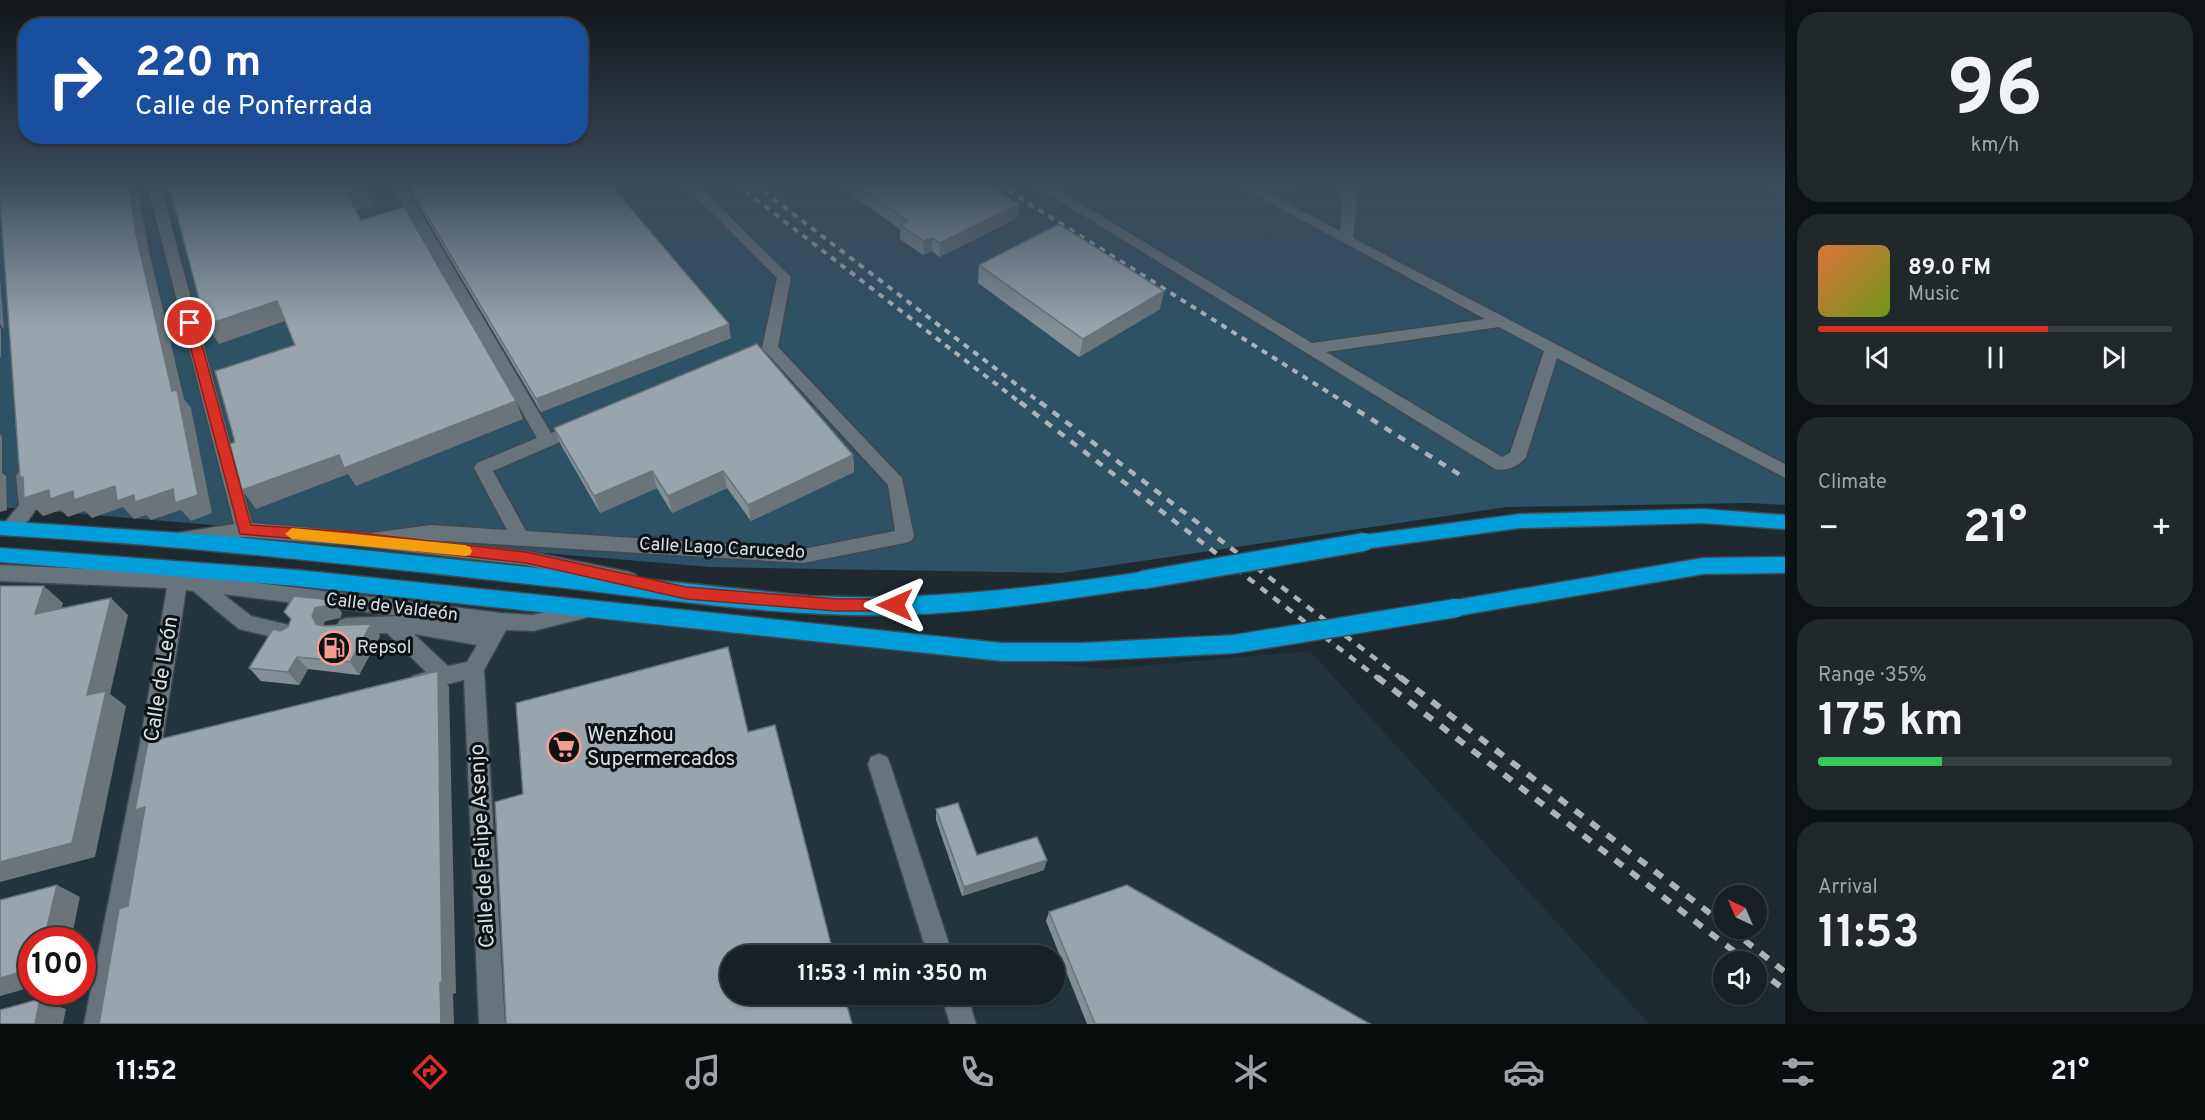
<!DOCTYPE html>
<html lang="en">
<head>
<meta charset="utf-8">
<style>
	:root { --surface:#172024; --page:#20282c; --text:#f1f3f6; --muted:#9ea3a6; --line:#363e41; --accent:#d93025 }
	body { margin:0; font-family:Overpass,sans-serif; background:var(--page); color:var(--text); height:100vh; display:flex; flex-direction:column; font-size:22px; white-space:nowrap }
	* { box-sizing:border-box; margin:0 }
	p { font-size:20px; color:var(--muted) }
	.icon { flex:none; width:33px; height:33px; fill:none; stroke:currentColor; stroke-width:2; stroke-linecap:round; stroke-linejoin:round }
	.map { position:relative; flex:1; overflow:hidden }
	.side { display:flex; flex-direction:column; gap:12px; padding:12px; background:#0d1214; width:420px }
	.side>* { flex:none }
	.banner { position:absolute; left:18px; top:18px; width:570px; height:126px; border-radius:24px; box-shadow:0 2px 4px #0004,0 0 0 2px var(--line); background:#1a4fa0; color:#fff; overflow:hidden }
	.needle { width:39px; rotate:316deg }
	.tools { position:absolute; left:1713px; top:885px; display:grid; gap:12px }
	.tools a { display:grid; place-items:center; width:54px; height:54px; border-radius:50%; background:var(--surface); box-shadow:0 2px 4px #0004,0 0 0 2px var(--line); font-size:30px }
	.speed { position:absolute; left:18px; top:927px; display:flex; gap:12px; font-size:30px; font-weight:700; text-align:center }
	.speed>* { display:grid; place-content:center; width:78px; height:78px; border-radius:50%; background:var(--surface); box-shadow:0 2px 4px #0004,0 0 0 2px var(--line); line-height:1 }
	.speed .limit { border:9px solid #d22; background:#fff; color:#111 }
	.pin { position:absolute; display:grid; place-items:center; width:51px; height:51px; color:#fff; margin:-26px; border:3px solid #fff; border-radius:50%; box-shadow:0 2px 6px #0007 }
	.me { position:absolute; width:66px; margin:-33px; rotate:270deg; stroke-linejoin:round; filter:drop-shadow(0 0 4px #0008) }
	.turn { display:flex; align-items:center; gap:21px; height:126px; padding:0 18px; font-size:27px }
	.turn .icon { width:78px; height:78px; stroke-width:2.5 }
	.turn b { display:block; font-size:42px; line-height:51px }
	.big { font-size:45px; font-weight:700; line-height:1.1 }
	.side .tile { flex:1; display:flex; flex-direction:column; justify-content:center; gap:9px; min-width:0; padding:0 21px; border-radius:24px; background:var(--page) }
	.side .dial { align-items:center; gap:0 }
	.dial b { font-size:78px; line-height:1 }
	.song { display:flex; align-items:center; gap:18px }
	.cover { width:72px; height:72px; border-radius:9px; background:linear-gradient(135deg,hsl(20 70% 55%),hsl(80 70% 35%)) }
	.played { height:6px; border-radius:3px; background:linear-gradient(90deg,var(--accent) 65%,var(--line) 65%) }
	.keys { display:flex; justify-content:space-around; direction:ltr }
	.heat { display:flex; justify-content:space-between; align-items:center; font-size:33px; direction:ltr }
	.charge { height:9px; border-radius:4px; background:linear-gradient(90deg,#34c759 35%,var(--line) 0) }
	.trip { position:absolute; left:720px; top:945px; width:345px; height:60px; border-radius:30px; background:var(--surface); box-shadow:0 2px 4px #0004,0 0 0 2px var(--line); font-weight:700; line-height:60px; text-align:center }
	.tabs { display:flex; height:96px; justify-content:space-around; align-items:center; background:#090d0e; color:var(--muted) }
	.tabs .icon { width:42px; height:42px }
	.tabs .current { color:var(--accent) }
	.tabs b { font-size:27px; color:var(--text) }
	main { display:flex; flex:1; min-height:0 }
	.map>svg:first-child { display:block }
	.built { fill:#23343d; fill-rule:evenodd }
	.green { fill:#2d5165 }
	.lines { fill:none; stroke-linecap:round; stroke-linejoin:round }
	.minor-casing { stroke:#3f484d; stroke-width:3 }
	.highway-casing { stroke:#3f484d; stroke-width:3 }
	.minor { fill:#68747c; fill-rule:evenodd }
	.highway { fill:#009fdc; fill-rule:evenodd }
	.rail-far2 { stroke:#abb3b7; stroke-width:4; stroke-dasharray:6 6; stroke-linecap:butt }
	.rail-far1 { stroke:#abb3b7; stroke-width:4.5; stroke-dasharray:8 8; stroke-linecap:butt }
	.rail { stroke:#abb3b7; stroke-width:6; stroke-dasharray:10 10; stroke-linecap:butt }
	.highway-bridge-casing { stroke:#3f484d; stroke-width:21; stroke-linecap:butt }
	.highway-bridge { stroke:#009fdc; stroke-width:18 }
	.wall { fill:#838e95 }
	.shaded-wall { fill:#6a7479 }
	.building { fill:#98a5ad; stroke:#6a7479; stroke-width:1.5 }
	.route { fill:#d93025; stroke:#8d1f18; stroke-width:1.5 }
	.slow { fill:#f59e0b }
	.labels { text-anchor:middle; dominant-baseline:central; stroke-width:6; stroke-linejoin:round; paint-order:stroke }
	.street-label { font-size:18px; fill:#d9e0e4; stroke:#0d1215 }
	.poi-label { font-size:18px; fill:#d9e0e4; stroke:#0d1215; text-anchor:start }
	.near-street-label { font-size:21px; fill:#d9e0e4; stroke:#0d1215 }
	.near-poi-label { font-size:21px; fill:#d9e0e4; stroke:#0d1215; text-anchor:start }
</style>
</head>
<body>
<main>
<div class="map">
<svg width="1785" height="1024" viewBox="0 0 1785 1024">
	<rect width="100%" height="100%" fill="#1f2a30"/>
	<path class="built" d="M 0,568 L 732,630 L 1105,669 L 1310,651 L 1649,1024 L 0,1024 ZM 32,940 L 82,940 L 82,992 L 32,992 ZM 730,956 L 1054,956 L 1054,994 L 730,994 Z"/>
	<path class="green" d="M 0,184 L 1785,184 L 1785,505 L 1750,503 L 1507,507 L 1061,573 L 710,567 L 0,507 Z"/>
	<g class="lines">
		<g class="minor-casing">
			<g id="minor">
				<path d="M 147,184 L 160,184 L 252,523 L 371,533 L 431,525 L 507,530 L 474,468 L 477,463 L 537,438 L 391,184 L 404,184 L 551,433 L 580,421 L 586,423 L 588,427 L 586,431 L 493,471 L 526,531 L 803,549 L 895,531 L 888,485 L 762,348 L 777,278 L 683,184 L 697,184 L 791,277 L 778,347 L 902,478 L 914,536 L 911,541 L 905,543 L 803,563 L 428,540 L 526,551 L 629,572 L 636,575 L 639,580 L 636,585 L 629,588 L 526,565 L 351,545 L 245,537 L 184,545 L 177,543 L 175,538 L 177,533 L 234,524 Z"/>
				<path d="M 1032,184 L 1048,184 L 1312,343 L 1485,319 L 1235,184 L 1251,184 L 1340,231 L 1343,199 L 1339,184 L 1352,184 L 1357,199 L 1353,238 L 1785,464 L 1785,478 L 1557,358 L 1526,457 C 1520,466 1505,472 1495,469 ZM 1499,327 L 1544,351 L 1510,453 L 1502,457 L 1326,352 Z"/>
				<path d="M 1764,184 L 1780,184 L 1785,187 L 1785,196 Z"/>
				<path d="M 25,470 L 31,471 L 37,507 C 30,519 17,539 3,534 L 0,529 L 19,505 L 16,476 L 19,471 Z"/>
				<path d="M 0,565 L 178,573 L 501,613 L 533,615 L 585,602 L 592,604 L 595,610 L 592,616 L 585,618 L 533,631 L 506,630 L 484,670 L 505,1024 L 479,1024 L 464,680 L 420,691 L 413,688 L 410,682 L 413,676 L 426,672 L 387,633 L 347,634 L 340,632 L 337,626 L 340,620 L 347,618 L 399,616 L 223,594 L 251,616 L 297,627 L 300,633 L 297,639 L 290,641 L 239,629 L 193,591 L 186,590 L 161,749 L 110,1024 L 84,1024 L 139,749 L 167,588 L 0,581 ZM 414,634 L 477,645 L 467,662 L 448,666 Z"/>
				<path d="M 879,754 L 887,757 L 890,764 L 953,956 L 928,956 L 868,764 L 871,757 Z"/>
				<path d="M 941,994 L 967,994 L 976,1024 L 950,1024 Z"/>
			</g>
		</g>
		<g class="highway-casing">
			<g id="highway">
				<path d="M 1703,509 L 1785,515 L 1785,529 L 1703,523 L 1520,528 L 1364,549 L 1357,547 L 1355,542 L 1357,537 L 1364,535 L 1520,514 Z"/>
				<path d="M 0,521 L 225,536 L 809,596 C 923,601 1030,589 1142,572 L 1149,575 L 1152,580 L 1149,585 L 1142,588 C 1060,600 979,613 896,615 C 783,617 669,600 557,587 C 371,567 186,545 0,535 Z"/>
				<path d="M 0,548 L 297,570 L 1002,643 L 1082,643 L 1235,635 L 1242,638 L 1245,644 L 1242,650 L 1235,653 L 1082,661 L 1002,661 L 297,586 L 0,562 Z"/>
				<path d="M 1785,557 L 1785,573 L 1703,574 L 1456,616 L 1449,614 L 1446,608 L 1449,602 L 1456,600 L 1703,558 Z"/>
			</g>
		</g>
		<use href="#minor" class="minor"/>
		<use href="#highway" class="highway"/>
		<g class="rail-far2">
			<path d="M 736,184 L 1022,404"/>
			<path d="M 754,184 L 1042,404"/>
			<path d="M 998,184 L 1347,404"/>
		</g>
		<g class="rail-far1">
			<path d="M 1020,402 L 1379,679"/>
			<path d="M 1040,402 L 1402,679"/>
			<path d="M 1344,402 L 1465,478"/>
		</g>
		<g class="rail">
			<path d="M 1377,677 L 1748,962"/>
			<path d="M 1400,677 L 1724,924"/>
			<path d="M 1729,928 L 1785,972"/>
			<path d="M 1756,968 L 1785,990"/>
		</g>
		<g class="highway-bridge-casing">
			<g id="highway-bridge">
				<path d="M 1142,580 L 1364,542"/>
				<path d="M 1235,644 L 1456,608"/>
			</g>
		</g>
		<use href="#highway-bridge" class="highway-bridge"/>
	</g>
	<g class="wall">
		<path d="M 842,184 L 986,184 L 1019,204 L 1017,218 L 939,257 L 932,251 L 923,255 L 900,239 L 900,229 L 853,196 L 853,192 Z"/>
		<path d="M 1266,184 L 1295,184 L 1280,192 Z"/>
		<path d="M 410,187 L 731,338 L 541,412 L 415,200 Z"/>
		<path d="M 979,265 L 1160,309 L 1079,357 L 978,283 Z"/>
		<path d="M 554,428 L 853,455 L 854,472 L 751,521 L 727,488 L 672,513 L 657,488 L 600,513 L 561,445 Z"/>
		<path d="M 332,600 L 342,613 L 340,618 L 325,621 L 323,625 L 371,624 L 380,636 L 359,675 L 308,669 L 299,685 L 261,681 L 249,668 L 280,631 L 288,627 L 291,620 Z"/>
		<path d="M 936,809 L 977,855 L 1044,870 L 962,896 L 936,820 Z"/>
		<path d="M 1049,912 L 1370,1024 L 1087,1024 L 1046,921 Z"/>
	</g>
	<g class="shaded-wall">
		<path d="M 128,184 L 133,184 L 135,189 L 139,195 L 149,252 L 184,399 L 191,408 L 212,513 L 191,521 L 181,510 L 151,520 L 146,515 L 134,519 L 123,507 L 92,518 L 85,511 L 68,517 L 61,510 L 43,516 L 24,498 L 36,494 L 20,478 L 172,391 L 136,234 Z"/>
		<path d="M 1283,184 L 1295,184 L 1280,192 Z"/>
		<path d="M 365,187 L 373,206 L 355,211 L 346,192 Z"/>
		<path d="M 170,189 L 178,209 L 167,190 Z"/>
		<path d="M 1019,204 L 1017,218 L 939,257 L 940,243 Z"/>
		<path d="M 932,238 L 932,251 L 923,255 L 924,241 Z"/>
		<path d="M 0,277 L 4,329 L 0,324 Z"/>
		<path d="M 1164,291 L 1160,309 L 1079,357 L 1083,339 Z"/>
		<path d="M 277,301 L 288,320 L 219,344 L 206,325 Z"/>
		<path d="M 729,324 L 731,338 L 541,412 L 536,399 Z"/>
		<path d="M 0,328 L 1,329 L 1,357 L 0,357 Z"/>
		<path d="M 516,401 L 523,419 L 356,486 L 348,474 L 256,509 L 242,490 L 339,455 Z"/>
		<path d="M 0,434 L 2,437 L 2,473 L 6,476 L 7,510 L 0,512 Z"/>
		<path d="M 853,455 L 854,472 L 751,521 L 748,505 Z"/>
		<path d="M 652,471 L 657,488 L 600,513 L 594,496 Z"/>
		<path d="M 723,471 L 727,488 L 672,513 L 668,496 Z"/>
		<path d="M 44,586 L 63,603 L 55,631 L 35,614 Z"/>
		<path d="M 111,598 L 128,615 L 110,694 L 126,706 L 95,857 L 0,882 L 0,862 L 87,695 Z"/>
		<path d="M 332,600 L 342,613 L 340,618 L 325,621 L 322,629 L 316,624 L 312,616 L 315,608 Z"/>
		<path d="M 371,624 L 380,636 L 359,675 L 350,662 Z"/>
		<path d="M 297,657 L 308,669 L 299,685 L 288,672 Z"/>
		<path d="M 438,671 L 449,687 L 456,993 L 453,994 L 454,1024 L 441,1024 L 440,983 Z"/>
		<path d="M 145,807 L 155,824 L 135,810 Z"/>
		<path d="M 1047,860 L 1044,870 L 962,896 L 964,887 Z"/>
		<path d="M 57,885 L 80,897 L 71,940 L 44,940 Z"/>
		<path d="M 32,969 L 32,987 L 0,996 L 0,978 Z"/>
		<path d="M 40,999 L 66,1009 L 63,1024 L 35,1024 Z"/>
	</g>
	<g class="building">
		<path d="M 0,184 L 128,184 L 136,234 L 172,391 L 177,390 L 198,495 L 175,503 L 173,489 L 135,502 L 134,495 L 117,501 L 115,486 L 74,500 L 73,491 L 50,499 L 49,490 L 24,498 L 23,477 L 20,478 L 0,201 Z"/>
		<path d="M 165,184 L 363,184 L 365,187 L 346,192 L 361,220 L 404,207 L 516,401 L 344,468 L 339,455 L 242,490 L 230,444 L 235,442 L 215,371 L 295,345 L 277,301 L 206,325 L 170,189 L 167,190 Z"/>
		<path d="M 419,184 L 610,184 L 729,324 L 536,399 L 410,187 Z"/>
		<path d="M 855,184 L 986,184 L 1019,204 L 940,243 L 932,238 L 924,241 L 900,225 L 908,221 Z"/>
		<path d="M 1059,224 L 1164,291 L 1083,339 L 979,265 Z"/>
		<path d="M 757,344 L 853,455 L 748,505 L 723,471 L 668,496 L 652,471 L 594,496 L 554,428 Z"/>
		<path d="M 0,586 L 44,586 L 35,614 L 111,598 L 87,695 L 106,691 L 72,843 L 0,862 Z"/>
		<path d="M 294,596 L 332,600 L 330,605 L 315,608 L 312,616 L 316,624 L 324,626 L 371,624 L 350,662 L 297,657 L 288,672 L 249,668 L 273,629 L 280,631 L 288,627 L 291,619 L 284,612 Z"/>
		<path d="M 728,647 L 748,732 L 775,725 L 834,956 L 730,956 L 730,994 L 844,994 L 852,1024 L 506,1024 L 495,802 L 523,794 L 516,703 Z"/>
		<path d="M 438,671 L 442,982 L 440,983 L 441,1024 L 99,1024 L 119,909 L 128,906 L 145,807 L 135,810 L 148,742 Z"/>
		<path d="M 958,803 L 977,855 L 1037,837 L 1047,860 L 964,887 L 936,809 Z"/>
		<path d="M 57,885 L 44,940 L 32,940 L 32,969 L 0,978 L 0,900 Z"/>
		<path d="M 1127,885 L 1370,1024 L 1095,1024 L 1049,912 Z"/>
		<path d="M 40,999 L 35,1024 L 0,1024 L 0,1010 Z"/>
	</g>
	<linearGradient id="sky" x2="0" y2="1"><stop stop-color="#11171a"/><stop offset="0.56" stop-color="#3c4a59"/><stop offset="1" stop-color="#3c4a59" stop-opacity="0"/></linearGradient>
	<rect width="1785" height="328" fill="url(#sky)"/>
	<path class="route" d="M 190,319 L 196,323 L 251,525 L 351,532 L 526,552 L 686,587 L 836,599 L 895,599 L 900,601 L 902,605 L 900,610 L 895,611 L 836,611 L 686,599 L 526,563 L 351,543 L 240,534 L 184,323 Z"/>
	<path class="slow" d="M 292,528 L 465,545 L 470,547 L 472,551 L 470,555 L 465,556 L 292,539 L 285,534 Z"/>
	<defs>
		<g id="fuel-ring" transform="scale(1.725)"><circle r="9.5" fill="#0d1215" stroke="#f59c95" stroke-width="1.5"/><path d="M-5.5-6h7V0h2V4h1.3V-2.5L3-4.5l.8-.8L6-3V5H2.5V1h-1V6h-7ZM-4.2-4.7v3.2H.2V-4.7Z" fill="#f59c95"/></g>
		<g id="supermarket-ring" transform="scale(1.725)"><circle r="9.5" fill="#0d1215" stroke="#f59c95" stroke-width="1.5"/><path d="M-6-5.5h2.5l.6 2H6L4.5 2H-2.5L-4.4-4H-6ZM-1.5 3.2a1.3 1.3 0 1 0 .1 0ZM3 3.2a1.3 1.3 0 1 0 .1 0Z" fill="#f59c95"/></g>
	</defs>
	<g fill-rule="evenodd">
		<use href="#fuel-ring" x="334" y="648"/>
		<use href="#supermarket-ring" x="564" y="747"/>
	</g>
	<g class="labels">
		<g class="street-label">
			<text transform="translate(722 549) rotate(3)">Calle Lago Carucedo</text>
			<text transform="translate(392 608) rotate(7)">Calle de Valdeón</text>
		</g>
		<g class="poi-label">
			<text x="357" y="648">Repsol</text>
		</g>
		<g class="near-street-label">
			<text transform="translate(162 679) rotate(-81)">Calle de León</text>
			<text transform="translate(483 846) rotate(-93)">Calle de Felipe Asenjo</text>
		</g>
		<g class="near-poi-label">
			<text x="587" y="735">Wenzhou<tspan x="587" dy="24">Supermercados</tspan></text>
		</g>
	</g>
</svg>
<div class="tools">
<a><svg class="needle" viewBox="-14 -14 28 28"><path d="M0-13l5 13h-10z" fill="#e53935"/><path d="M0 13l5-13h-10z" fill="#9ea3a6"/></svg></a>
<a><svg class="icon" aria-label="sound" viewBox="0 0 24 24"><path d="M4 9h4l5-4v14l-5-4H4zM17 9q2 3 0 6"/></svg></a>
</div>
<div class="speed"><div class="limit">100</div></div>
<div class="pin" style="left:190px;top:323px;background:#d93025"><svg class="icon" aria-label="arrive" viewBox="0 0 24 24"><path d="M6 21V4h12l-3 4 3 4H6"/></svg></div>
<svg class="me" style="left:895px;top:605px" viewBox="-20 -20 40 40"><path d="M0-17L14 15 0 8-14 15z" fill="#d93025" stroke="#fff" stroke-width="4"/></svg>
<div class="trip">11:53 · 1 min · 350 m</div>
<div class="banner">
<div class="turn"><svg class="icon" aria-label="right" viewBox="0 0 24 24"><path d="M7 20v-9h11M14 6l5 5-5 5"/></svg><div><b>220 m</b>Calle de Ponferrada</div></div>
</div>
</div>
<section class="side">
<div class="tile dial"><b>96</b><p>km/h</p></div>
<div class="tile">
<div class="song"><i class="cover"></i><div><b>89.0 FM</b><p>Music</p></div></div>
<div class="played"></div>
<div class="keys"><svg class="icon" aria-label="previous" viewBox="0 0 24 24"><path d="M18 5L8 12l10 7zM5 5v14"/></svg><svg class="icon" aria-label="pause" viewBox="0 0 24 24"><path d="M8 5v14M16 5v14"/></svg><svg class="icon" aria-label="next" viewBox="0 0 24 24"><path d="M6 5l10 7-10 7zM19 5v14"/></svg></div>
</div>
<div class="tile"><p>Climate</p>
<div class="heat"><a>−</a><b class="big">21°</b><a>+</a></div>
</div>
<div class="tile"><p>Range · 35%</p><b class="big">175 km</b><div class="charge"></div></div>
<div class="tile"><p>Arrival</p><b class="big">11:53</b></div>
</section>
</main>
<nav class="tabs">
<b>11:52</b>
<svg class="icon current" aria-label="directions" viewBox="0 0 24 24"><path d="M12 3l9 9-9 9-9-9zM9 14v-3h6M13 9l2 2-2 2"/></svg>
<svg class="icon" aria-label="music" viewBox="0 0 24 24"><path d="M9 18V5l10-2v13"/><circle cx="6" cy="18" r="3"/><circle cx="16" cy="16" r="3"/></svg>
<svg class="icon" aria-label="phone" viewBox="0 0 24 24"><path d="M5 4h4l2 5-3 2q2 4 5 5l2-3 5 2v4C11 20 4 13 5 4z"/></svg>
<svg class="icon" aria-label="climate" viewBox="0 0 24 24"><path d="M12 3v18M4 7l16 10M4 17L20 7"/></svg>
<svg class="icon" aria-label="car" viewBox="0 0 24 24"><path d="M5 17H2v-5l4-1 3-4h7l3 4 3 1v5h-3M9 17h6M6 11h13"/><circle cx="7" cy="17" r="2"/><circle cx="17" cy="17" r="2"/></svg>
<svg class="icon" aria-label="filters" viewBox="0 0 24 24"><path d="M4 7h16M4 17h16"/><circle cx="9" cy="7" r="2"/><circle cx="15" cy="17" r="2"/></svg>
<b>21°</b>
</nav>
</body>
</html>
